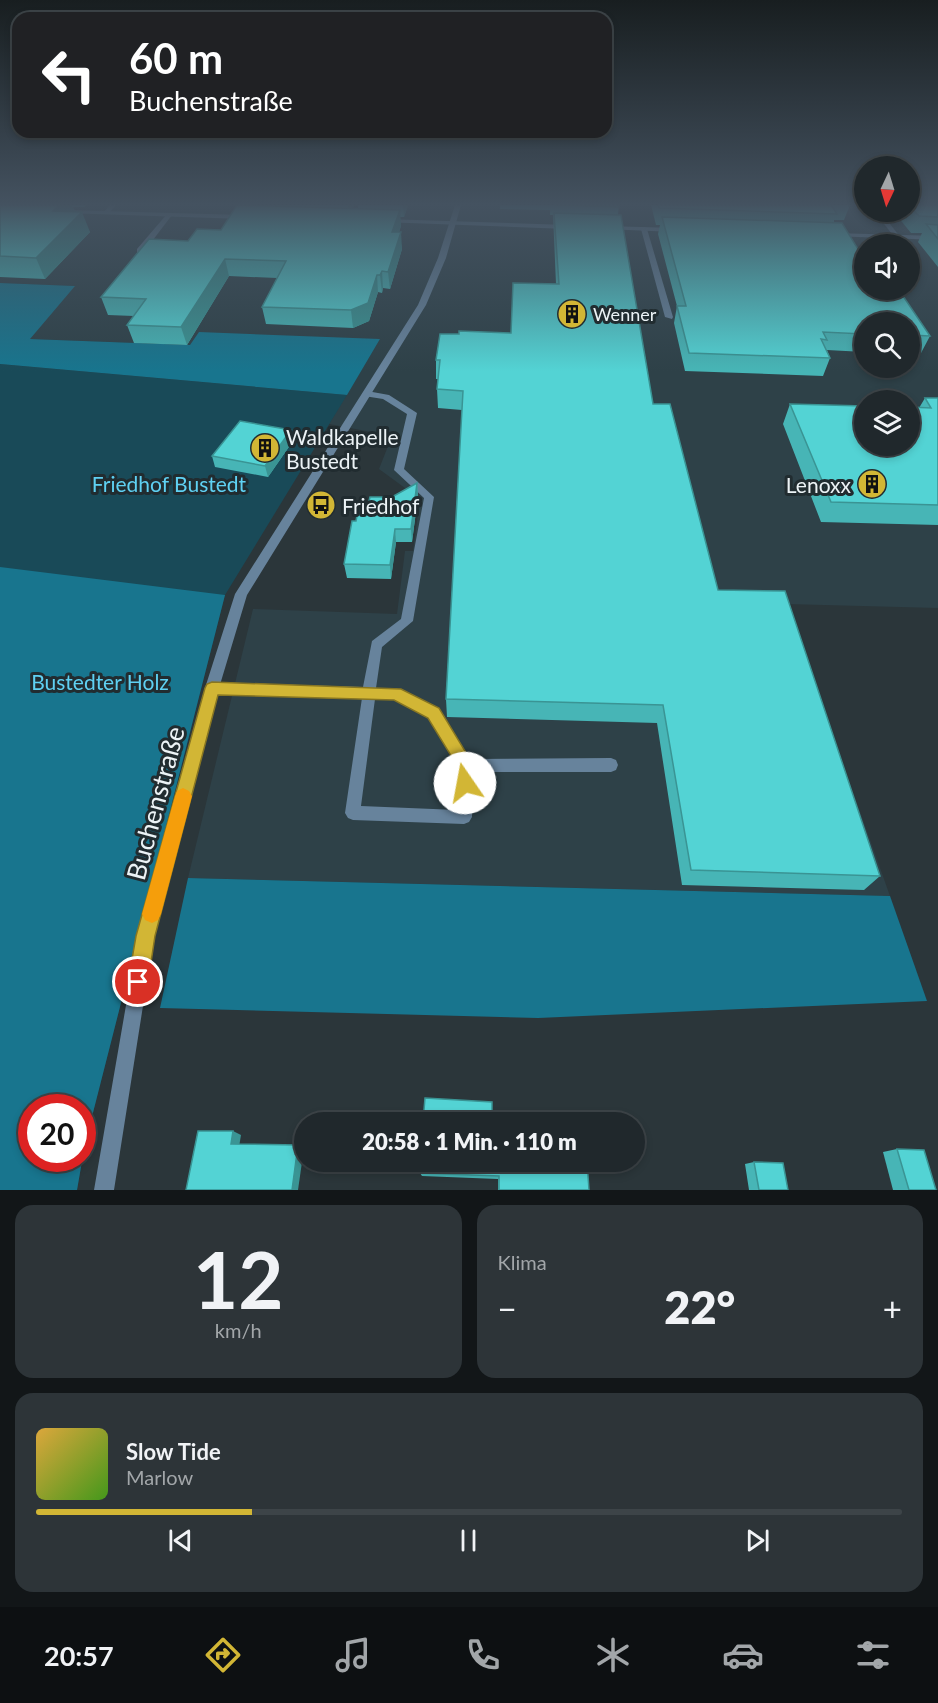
<!DOCTYPE html>
<html lang="de">
<head>
<meta charset="utf-8">
<style>
	:root { --surface:#20282c; --page:#2d3438; --text:#f1f3f6; --muted:#a2a6a9; --line:#3d4448; --accent:#d2b635 }
	body { margin:0; font-family:Lato,sans-serif; background:var(--page); color:var(--text); height:100vh; display:flex; flex-direction:column; font-size:22px; white-space:nowrap }
	* { box-sizing:border-box; margin:0 }
	p { font-size:20px; color:var(--muted) }
	.icon { flex:none; width:33px; height:33px; fill:none; stroke:currentColor; stroke-width:2; stroke-linecap:round; stroke-linejoin:round }
	.map { position:relative; height:1190px; overflow:hidden }
	.details { display:flex; flex-direction:column; gap:15px; padding:15px; background:#121618; flex:1 }
	.details>* { flex:none }
	.guide { position:absolute; left:12px; top:12px; width:600px; height:126px; border-radius:18px; box-shadow:0 3px 9px #0003,0 0 0 2px var(--line); background:#202124; color:#fff; overflow:hidden }
	.needle { width:39px; rotate:184deg }
	.controls { position:absolute; left:854px; top:156px; display:grid; gap:12px }
	.controls a { display:grid; place-items:center; width:66px; height:66px; border-radius:50%; background:var(--surface); box-shadow:0 3px 9px #0003,0 0 0 2px var(--line); font-size:30px }
	.speed { position:absolute; left:18px; top:1094px; display:flex; gap:12px; font-size:30px; font-weight:700; text-align:center }
	.speed>* { display:grid; place-content:center; width:78px; height:78px; border-radius:50%; background:var(--surface); box-shadow:0 3px 9px #0003,0 0 0 2px var(--line); line-height:1 }
	.speed .limit { border:9px solid #d22; background:#fff; color:#111 }
	.pin { position:absolute; display:grid; place-items:center; width:51px; height:51px; color:#fff; margin:-26px; border:3px solid #fff; border-radius:50%; box-shadow:0 2px 6px #0007 }
	.me { position:absolute; width:66px; margin:-33px; rotate:348deg; stroke-linejoin:round; filter:drop-shadow(0 0 4px #0008) }
	.turn { display:flex; align-items:center; gap:21px; height:126px; padding:0 18px; font-size:27px }
	.turn .icon { width:78px; height:78px; stroke-width:2.5 }
	.turn b { display:block; font-size:42px; line-height:51px }
	.big { font-size:45px; font-weight:800; line-height:1.1 }
	.details .widget { flex:1; display:flex; flex-direction:column; justify-content:center; gap:9px; min-width:0; padding:0 21px; border-radius:18px; background:var(--page) }
	.details .dial { align-items:center; gap:0 }
	.dial b { font-size:78px; line-height:1 }
	.song { display:flex; align-items:center; gap:18px }
	.cover { width:72px; height:72px; border-radius:9px; background:linear-gradient(135deg,hsl(40 70% 55%),hsl(100 70% 35%)) }
	.played { height:6px; border-radius:3px; background:linear-gradient(90deg,var(--accent) 25%,var(--line) 25%) }
	.keys { display:flex; justify-content:space-around; direction:ltr }
	.heat { display:flex; justify-content:space-between; align-items:center; font-size:33px; direction:ltr }
	.details .tiles { flex:1; display:grid; gap:15px; grid-template-columns:1fr 1fr }
	.widget:last-child { grid-column:span 2 }
	.trip { position:absolute; left:294px; top:1112px; width:351px; height:60px; border-radius:30px; background:var(--surface); box-shadow:0 3px 9px #0003,0 0 0 2px var(--line); font-weight:800; line-height:60px; text-align:center }
	.tabs { display:flex; height:96px; justify-content:space-around; align-items:center; background:#0d1012; color:var(--muted) }
	.tabs .icon { width:42px; height:42px }
	.tabs .active { color:var(--accent) }
	.tabs b { font-size:27px; color:var(--text) }
	.map>svg:first-child { display:block }
	.built { fill:#2e4148; fill-rule:evenodd }
	.green { fill:#194a58; fill-rule:evenodd }
	.forest { fill:#18758e; fill-rule:evenodd }
	.lines { fill:none; stroke-linecap:round; stroke-linejoin:round }
	.service { fill:#67839c; fill-rule:evenodd }
	.minor { fill:#67839c; fill-rule:evenodd }
	.tertiary { fill:#67839c; fill-rule:evenodd }
	.wall { fill:#47b5b6 }
	.shaded-wall { fill:#3a9494 }
	.building { fill:#53d3d4; stroke:#3a9494; stroke-width:1.5 }
	.route { fill:#d2b635; stroke:#887622; stroke-width:1.5 }
	.slow { fill:#f59e0b }
	.labels { text-anchor:middle; dominant-baseline:central; stroke-width:6; stroke-linejoin:round; paint-order:stroke }
	.far-poi-label { font-size:18px; fill:#ecf3f6; stroke:#212c30; text-anchor:start }
	.poi-label { font-size:21px; fill:#ecf3f6; stroke:#212c30; text-anchor:start }
	.park-label { font-size:21px; fill:#5fd1f3; stroke:#212c30 }
	.near-street-label { font-size:26px; fill:#ecf3f6; stroke:#212c30 }
</style>
</head>
<body>
<div class="map">
<svg width="938" height="1190" viewBox="0 0 938 1190">
	<rect width="100%" height="100%" fill="#2b363a"/>
	<path class="built" d="M 0,205 L 864,205 L 864,212 L 909,212 L 938,205 L 938,608 L 786,604 L 890,896 L 188,878 L 253,609 L 397,614 L 405,551 L 413,551 L 420,499 L 379,469 L 392,436 L 329,424 L 380,339 L 190,345 L 29,339 L 74,286 L 0,283 ZM 864,244 L 909,244 L 909,290 L 864,290 ZM 864,322 L 909,322 L 909,368 L 864,368 ZM 864,400 L 909,400 L 909,446 L 864,446 Z"/>
	<path class="green" d="M 0,364 L 347,395 L 225,595 L 85,1144 L 77,1190 L 0,1190 ZM 32,1107 L 82,1107 L 82,1158 L 32,1158 Z"/>
	<g class="forest">
		<path d="M 0,283 L 75,286 L 30,339 L 190,345 L 199,332 L 380,339 L 347,395 L 0,364 Z"/>
		<path d="M 0,567 L 225,595 L 85,1144 L 77,1190 L 0,1190 ZM 32,1107 L 82,1107 L 82,1158 L 32,1158 Z"/>
		<path d="M 188,878 L 890,896 L 927,1001 L 538,1018 L 160,1008 Z"/>
	</g>
	<g class="lines">
		<g class="service">
			<path d="M 875,212 L 881,212 L 900,237 L 899,238 L 895,238 Z"/>
			<path d="M 167,214 L 172,215 L 143,253 L 137,253 L 137,249 Z"/>
			<path d="M 644,227 L 647,229 L 673,317 L 672,319 L 665,317 L 641,229 Z"/>
			<path d="M 367,391 L 389,395 L 417,413 L 404,469 L 434,497 L 413,621 L 382,647 L 376,688 L 396,688 L 439,709 L 470,759 L 611,758 L 616,760 L 618,765 L 616,770 L 611,772 L 473,772 L 472,817 L 469,822 L 464,824 L 353,820 L 348,818 L 345,813 L 362,698 L 207,692 L 205,688 L 207,684 L 212,682 L 363,687 L 372,641 L 401,619 L 424,498 L 394,470 L 407,414 L 383,399 L 364,396 L 362,394 ZM 375,699 L 394,700 L 429,717 L 459,767 L 457,810 L 361,806 Z"/>
		</g>
		<g class="minor">
			<path d="M 110,205 L 116,205 L 108,214 L 104,214 L 103,213 Z"/>
			<path d="M 455,205 L 461,205 L 446,258 L 426,305 L 247,595 L 219,688 L 154,936 L 114,1190 L 94,1190 L 138,936 L 205,688 L 235,594 L 418,305 L 438,258 Z"/>
		</g>
		<g class="tertiary">
			<path d="M 67,210 L 244,215 L 247,217 L 244,219 L 65,213 L 65,211 Z"/>
			<path d="M 384,219 L 568,225 L 571,227 L 568,229 L 382,222 L 381,221 Z"/>
			<path d="M 606,226 L 676,228 L 679,230 L 676,232 L 604,229 L 604,227 Z"/>
			<path d="M 834,233 L 938,236 L 938,240 L 832,236 L 832,234 Z"/>
		</g>
	</g>
	<g class="wall">
		<path d="M 0,205 L 87,205 L 84,207 L 73,207 L 75,212 L 90,232 L 45,279 L 0,277 Z"/>
		<path d="M 237,205 L 354,205 L 353,208 L 358,208 L 358,205 L 408,205 L 404,217 L 400,217 L 401,226 L 399,232 L 402,249 L 390,289 L 383,288 L 382,293 L 378,292 L 369,321 L 353,328 L 266,324 L 262,307 L 277,278 L 229,276 L 187,345 L 134,343 L 127,325 L 134,316 L 108,315 L 101,297 L 188,241 L 221,230 Z"/>
		<path d="M 500,205 L 619,205 L 618,215 L 653,404 L 718,590 L 880,876 L 864,890 L 682,885 L 657,723 L 447,717 L 446,699 L 462,410 L 438,408 L 437,389 L 438,379 L 436,379 L 436,360 L 459,334 L 511,333 L 556,284 L 553,215 L 550,215 L 550,210 L 500,209 Z"/>
		<path d="M 651,205 L 850,205 L 844,220 L 834,220 L 834,223 L 864,290 L 930,336 L 921,353 L 909,353 L 909,322 L 864,322 L 864,352 L 827,350 L 830,358 L 823,376 L 685,371 L 674,323 L 677,306 L 658,234 L 660,225 L 656,225 Z"/>
		<path d="M 909,205 L 938,205 L 938,267 L 918,242 L 922,233 L 911,233 L 894,212 L 909,212 Z"/>
		<path d="M 925,398 L 938,398 L 938,525 L 821,522 L 783,424 L 790,404 L 919,408 Z"/>
		<path d="M 291,430 L 293,441 L 268,477 L 215,467 L 212,456 Z"/>
		<path d="M 417,483 L 418,496 L 412,542 L 396,542 L 391,579 L 347,578 L 344,564 L 356,521 L 368,505 L 392,497 Z"/>
		<path d="M 897,1149 L 936,1190 L 893,1190 L 883,1152 Z"/>
		<path d="M 421,1161 L 589,1190 L 498,1190 L 498,1179 L 422,1176 L 420,1173 Z"/>
		<path d="M 754,1162 L 788,1190 L 749,1190 L 745,1164 Z"/>
	</g>
	<g class="shaded-wall">
		<path d="M 59,205 L 72,205 L 76,216 L 53,211 Z"/>
		<path d="M 348,205 L 354,205 L 350,216 Z"/>
		<path d="M 403,205 L 408,205 L 404,217 Z"/>
		<path d="M 400,210 L 401,226 L 393,249 L 392,232 Z"/>
		<path d="M 82,212 L 90,232 L 45,279 L 36,258 Z"/>
		<path d="M 401,232 L 402,249 L 390,289 L 388,272 Z"/>
		<path d="M 225,259 L 229,276 L 187,345 L 181,327 Z"/>
		<path d="M 382,271 L 383,288 L 382,293 L 380,275 Z"/>
		<path d="M 377,275 L 378,292 L 369,321 L 353,328 L 351,310 Z"/>
		<path d="M 291,430 L 293,441 L 268,477 L 265,466 Z"/>
		<path d="M 417,483 L 418,496 L 412,542 L 411,529 Z"/>
		<path d="M 395,529 L 396,542 L 391,579 L 390,565 Z"/>
		<path d="M 233,1131 L 241,1135 L 239,1147 L 231,1144 Z"/>
		<path d="M 298,1145 L 304,1148 L 298,1190 L 292,1190 Z"/>
	</g>
	<g class="building">
		<path d="M 0,205 L 59,205 L 53,211 L 82,212 L 36,258 L 0,256 Z"/>
		<path d="M 237,205 L 400,210 L 392,232 L 401,232 L 388,272 L 382,271 L 380,275 L 377,275 L 368,303 L 351,310 L 262,307 L 286,261 L 225,259 L 181,327 L 127,325 L 146,299 L 101,297 L 149,239 L 188,241 L 197,229 L 221,230 Z"/>
		<path d="M 554,205 L 619,205 L 619,207 Z"/>
		<path d="M 658,205 L 831,205 L 837,214 L 659,208 Z"/>
		<path d="M 909,205 L 938,205 L 938,217 L 919,216 Z"/>
		<path d="M 554,213 L 621,215 L 653,404 L 670,404 L 718,590 L 785,591 L 880,876 L 691,870 L 663,705 L 446,699 L 463,391 L 437,389 L 440,360 L 436,360 L 440,334 L 459,334 L 459,331 L 511,333 L 513,283 L 559,284 Z"/>
		<path d="M 662,217 L 842,223 L 864,259 L 864,290 L 899,290 L 930,336 L 909,335 L 909,322 L 864,322 L 864,334 L 823,332 L 827,340 L 821,339 L 830,358 L 689,353 L 677,306 L 686,306 Z"/>
		<path d="M 926,224 L 938,225 L 938,239 Z"/>
		<path d="M 925,398 L 938,398 L 938,505 L 831,502 L 790,404 L 864,406 L 864,446 L 909,446 L 909,407 L 931,408 Z"/>
		<path d="M 240,421 L 291,430 L 265,466 L 212,456 Z"/>
		<path d="M 417,483 L 411,529 L 395,529 L 390,565 L 344,564 L 352,521 L 356,521 L 359,505 L 368,505 L 370,497 L 392,497 Z"/>
		<path d="M 425,1098 L 492,1102 L 492,1122 L 423,1122 Z"/>
		<path d="M 198,1131 L 233,1131 L 231,1144 L 298,1145 L 292,1190 L 186,1190 Z"/>
		<path d="M 897,1149 L 924,1150 L 936,1190 L 909,1190 Z"/>
		<path d="M 421,1161 L 587,1161 L 589,1190 L 499,1190 L 499,1176 L 420,1173 Z"/>
		<path d="M 754,1162 L 783,1163 L 788,1190 L 759,1190 Z"/>
	</g>
	<linearGradient id="sky" x2="0" y2="1"><stop stop-color="#181e20"/><stop offset="0.55" stop-color="#445260"/><stop offset="1" stop-color="#445260" stop-opacity="0"/></linearGradient>
	<rect width="938" height="371" fill="url(#sky)"/>
	<path class="route" d="M 212,682 L 401,689 L 439,708 L 474,766 L 471,788 L 465,791 L 459,788 L 457,783 L 458,767 L 428,718 L 394,700 L 218,695 L 155,936 L 148,982 L 145,989 L 138,992 L 131,989 L 128,982 L 136,936 L 205,688 L 207,684 Z"/>
	<path class="slow" d="M 183,788 L 189,791 L 192,796 L 161,914 L 158,920 L 152,923 L 145,920 L 142,914 L 175,796 L 177,791 Z"/>
	<defs>
		<g id="building-disc" transform="scale(1.5)"><circle r="9.5" fill="#d2b635" stroke="#212c30"/><path d="M-4-6H4V6H1V3H-1V6H-4ZM-2.5-4.3h1.7v1.8h-1.7ZM.8-4.3h1.7v1.8H.8ZM-2.5-1h1.7V.8h-1.7ZM.8-1h1.7V.8H.8Z" fill="#111"/></g>
		<g id="bus-disc" transform="scale(1.5)"><circle r="9.5" fill="#d2b635" stroke="#212c30"/><path d="M-5-6H5V4H4V6H2V4H-2V6H-4V4H-5ZM-3.5-4V0h7V-4ZM-3.5 1.2v1.5H-2V1.2ZM2 1.2v1.5H3.5V1.2Z" fill="#111"/></g>
	</defs>
	<g fill-rule="evenodd">
		<use href="#building-disc" x="572" y="314"/>
		<use href="#building-disc" x="265" y="448"/>
		<use href="#building-disc" x="872" y="484"/>
		<use href="#bus-disc" x="321" y="505"/>
	</g>
	<g class="labels">
		<g class="far-poi-label">
			<text x="593" y="314">Wenner</text>
		</g>
		<g class="poi-label">
			<text x="286" y="436">Waldkapelle<tspan x="286" dy="24">Bustedt</tspan></text>
			<text x="851" y="484" text-anchor="end">Lenoxx</text>
			<text x="342" y="505">Friedhof</text>
		</g>
		<g class="park-label">
			<text x="169" y="483">Friedhof Bustedt</text>
			<text x="100" y="681">Bustedter Holz</text>
		</g>
		<g class="near-street-label">
			<text transform="translate(155 803) rotate(-75)">Buchenstraße</text>
		</g>
	</g>
</svg>
<div class="controls">
<a><svg class="needle" viewBox="-14 -14 28 28"><path d="M0-13l5 13h-10z" fill="#e53935"/><path d="M0 13l5-13h-10z" fill="#a2a6a9"/></svg></a>
<a><svg class="icon" aria-label="sound" viewBox="0 0 24 24"><path d="M4 9h4l5-4v14l-5-4H4zM17 9q2 3 0 6"/></svg></a>
<a><svg class="icon" aria-label="search" viewBox="0 0 24 24"><circle cx="10" cy="10" r="6"/><path d="M15 15l6 6"/></svg></a>
<a><svg class="icon" aria-label="layers" viewBox="0 0 24 24"><path d="M12 4l9 5-9 5-9-5zM3 14l9 5 9-5"/></svg></a>
</div>
<div class="speed"><div class="limit">20</div></div>
<div class="pin" style="left:138px;top:982px;background:#d93025"><svg class="icon" aria-label="arrive" viewBox="0 0 24 24"><path d="M6 21V4h12l-3 4 3 4H6"/></svg></div>
<svg class="me" style="left:465px;top:783px" viewBox="-20 -20 40 40"><circle r="19" fill="#fff"/><path d="M0-13L10 11 0 6-10 11z" fill="#d2b635"/></svg>
<div class="trip">20:58 · 1 Min. · 110 m</div>
<div class="guide">
<div class="turn"><svg class="icon" aria-label="left" viewBox="0 0 24 24"><path d="M17 20v-9H6M10 6l-5 5 5 5"/></svg><div><b>60 m</b>Buchenstraße</div></div>
</div>
</div>
<section class="details">
<div class="tiles">
<div class="widget dial"><b>12</b><p>km/h</p></div>
<div class="widget"><p>Klima</p>
<div class="heat"><a>−</a><b class="big">22°</b><a>+</a></div>
</div>
<div class="widget">
<div class="song"><i class="cover"></i><div><b>Slow Tide</b><p>Marlow</p></div></div>
<div class="played"></div>
<div class="keys"><svg class="icon" aria-label="previous" viewBox="0 0 24 24"><path d="M18 5L8 12l10 7zM5 5v14"/></svg><svg class="icon" aria-label="pause" viewBox="0 0 24 24"><path d="M8 5v14M16 5v14"/></svg><svg class="icon" aria-label="next" viewBox="0 0 24 24"><path d="M6 5l10 7-10 7zM19 5v14"/></svg></div>
</div>
</div>
</section>
<nav class="tabs">
<b>20:57</b>
<svg class="icon active" aria-label="directions" viewBox="0 0 24 24"><path d="M12 3l9 9-9 9-9-9zM9 14v-3h6M13 9l2 2-2 2"/></svg>
<svg class="icon" aria-label="music" viewBox="0 0 24 24"><path d="M9 18V5l10-2v13"/><circle cx="6" cy="18" r="3"/><circle cx="16" cy="16" r="3"/></svg>
<svg class="icon" aria-label="phone" viewBox="0 0 24 24"><path d="M5 4h4l2 5-3 2q2 4 5 5l2-3 5 2v4C11 20 4 13 5 4z"/></svg>
<svg class="icon" aria-label="climate" viewBox="0 0 24 24"><path d="M12 3v18M4 7l16 10M4 17L20 7"/></svg>
<svg class="icon" aria-label="car" viewBox="0 0 24 24"><path d="M5 17H2v-5l4-1 3-4h7l3 4 3 1v5h-3M9 17h6M6 11h13"/><circle cx="7" cy="17" r="2"/><circle cx="17" cy="17" r="2"/></svg>
<svg class="icon" aria-label="filters" viewBox="0 0 24 24"><path d="M4 7h16M4 17h16"/><circle cx="9" cy="7" r="2"/><circle cx="15" cy="17" r="2"/></svg>
</nav>
</body>
</html>
